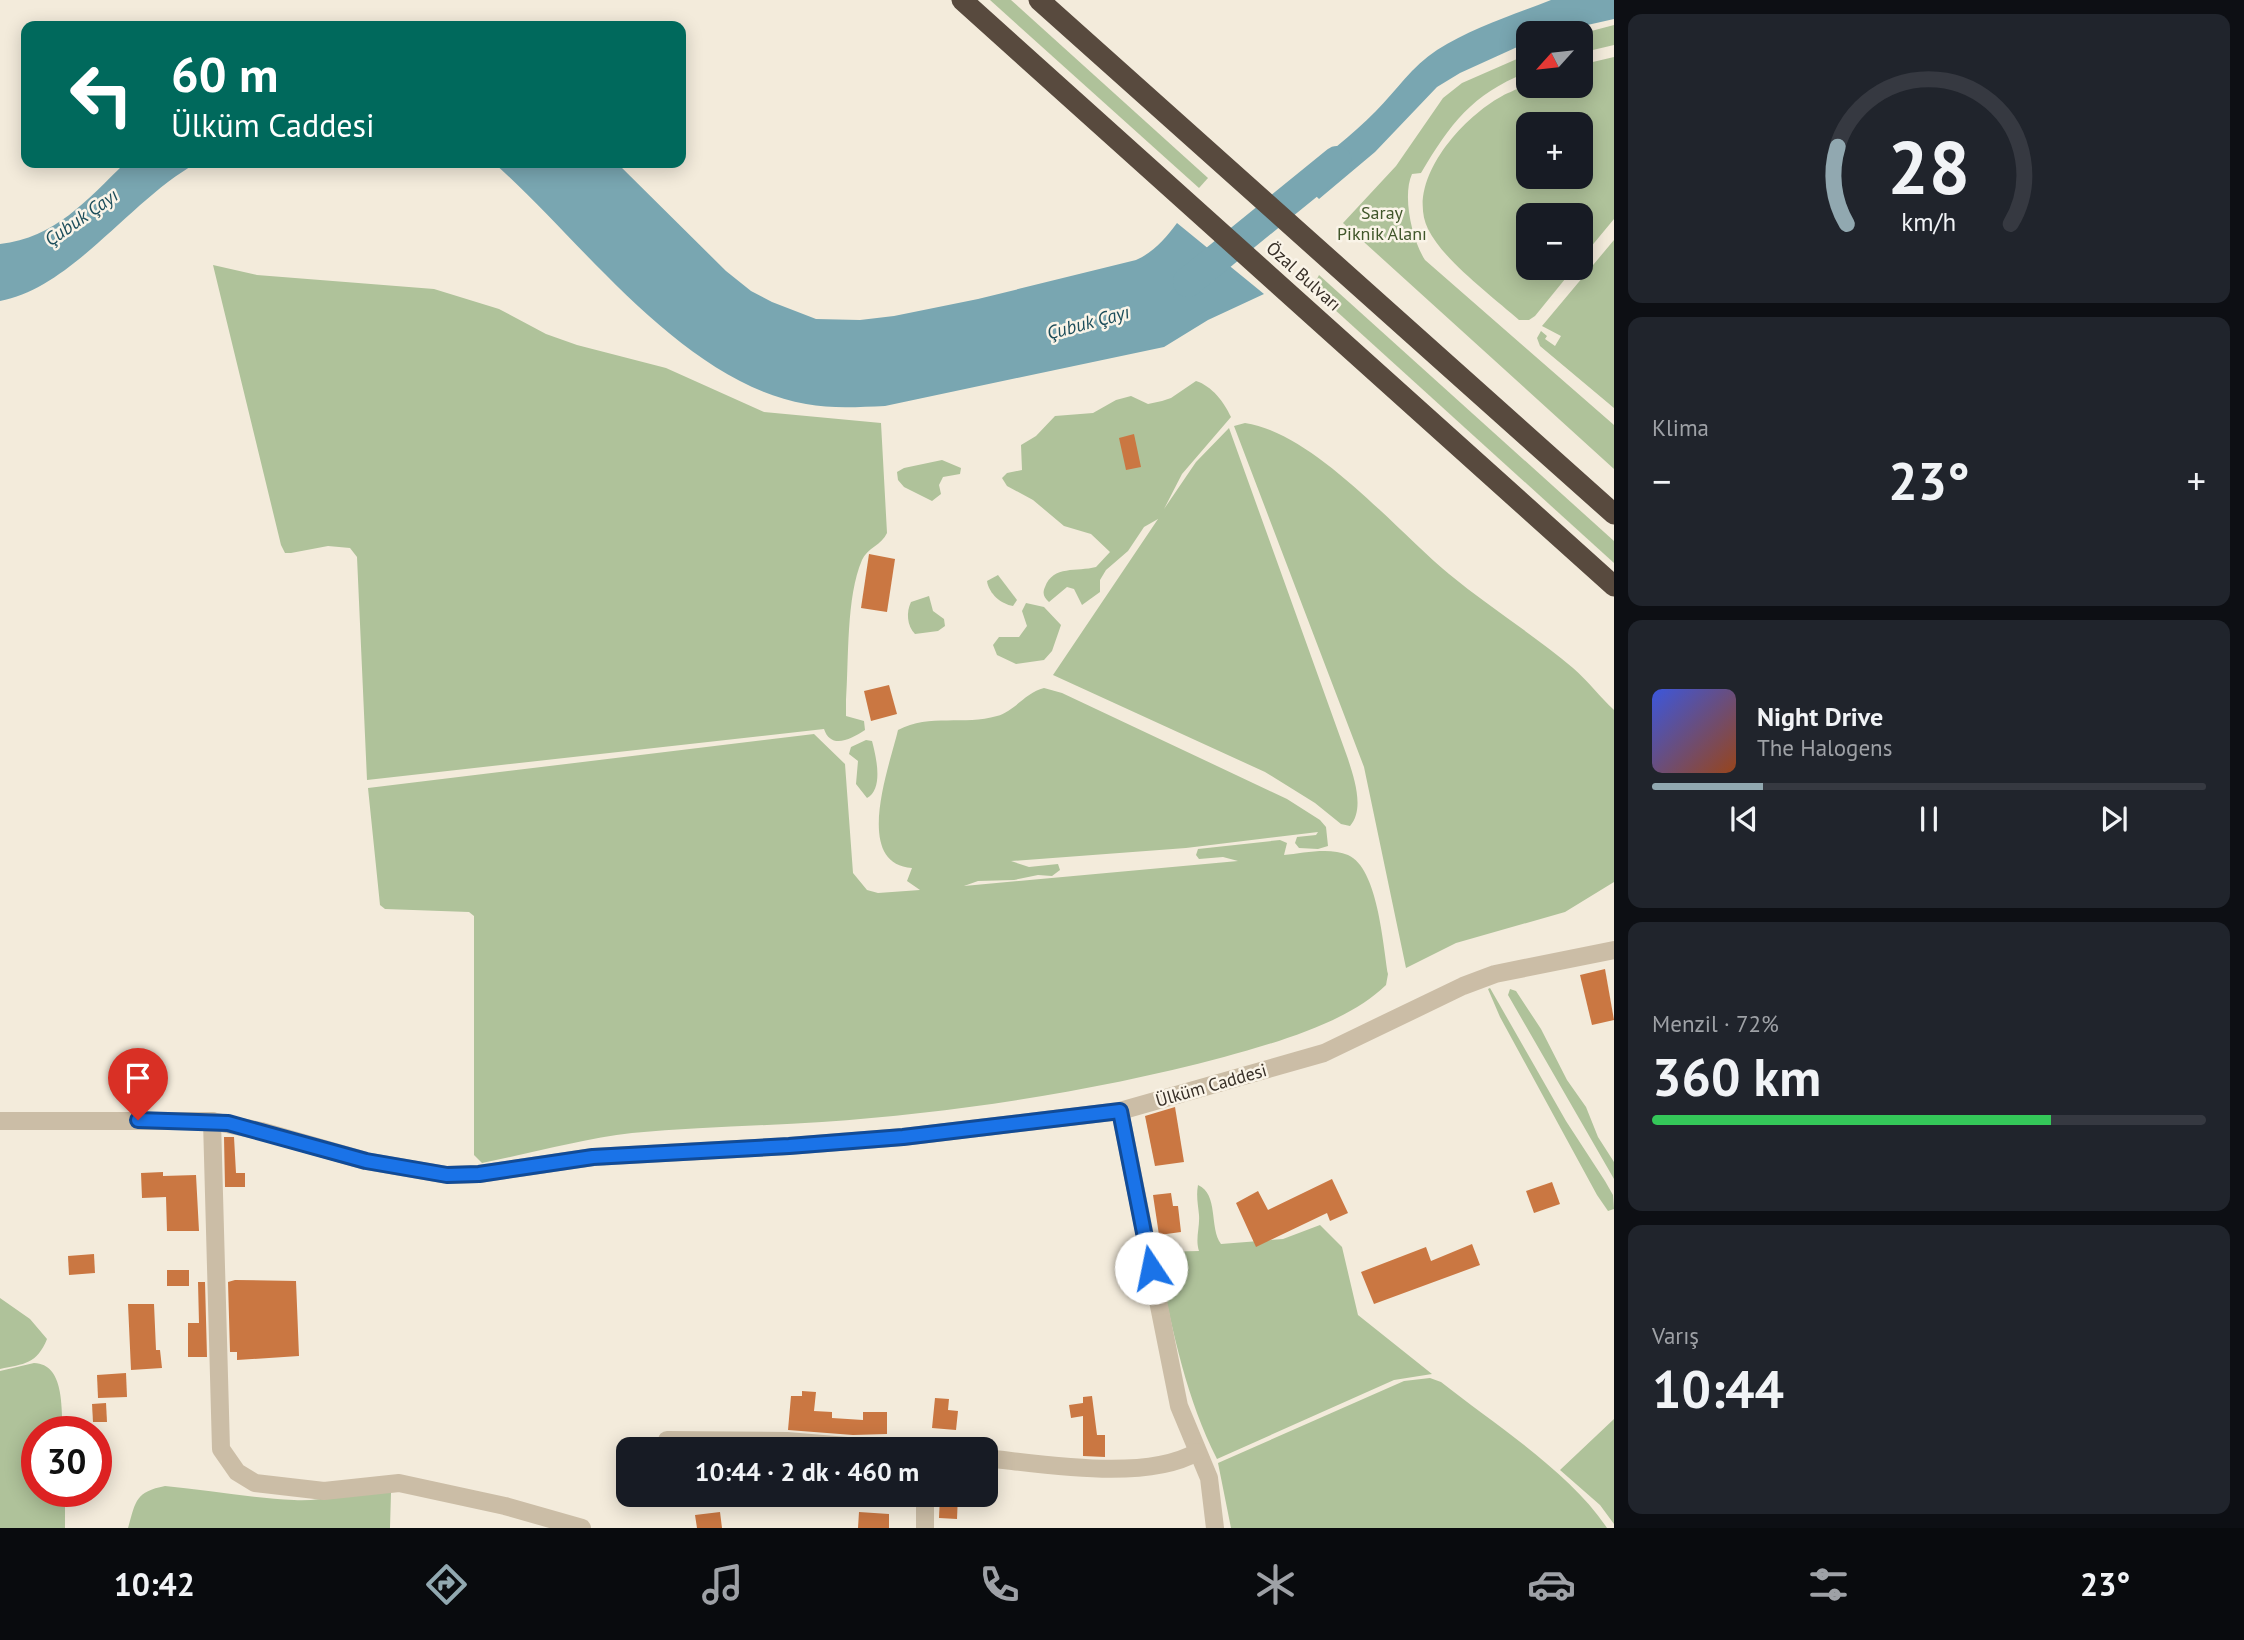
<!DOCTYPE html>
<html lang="tr">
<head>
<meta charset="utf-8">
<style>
	:root { --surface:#171b24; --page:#20242c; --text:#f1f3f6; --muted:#9ea1a6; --line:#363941; --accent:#91a8b0 }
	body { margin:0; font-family:"PT Sans",sans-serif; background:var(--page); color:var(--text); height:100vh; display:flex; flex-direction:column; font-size:26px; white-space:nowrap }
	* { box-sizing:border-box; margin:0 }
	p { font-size:23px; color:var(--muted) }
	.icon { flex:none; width:38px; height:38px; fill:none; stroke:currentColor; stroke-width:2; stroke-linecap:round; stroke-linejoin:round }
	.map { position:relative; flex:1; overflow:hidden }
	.panel { display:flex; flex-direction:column; gap:14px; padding:14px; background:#0d0f14; width:630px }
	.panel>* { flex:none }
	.guide { position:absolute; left:21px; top:21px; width:665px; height:147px; border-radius:14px; box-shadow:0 4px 18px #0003; background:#00695c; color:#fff; overflow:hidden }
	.needle { width:46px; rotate:243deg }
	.fabs { position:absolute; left:1516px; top:21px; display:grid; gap:14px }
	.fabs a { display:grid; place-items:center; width:77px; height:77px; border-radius:14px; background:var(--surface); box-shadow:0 4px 18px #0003; font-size:35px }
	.speed { position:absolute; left:21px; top:1416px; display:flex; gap:14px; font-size:35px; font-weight:700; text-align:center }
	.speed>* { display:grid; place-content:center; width:91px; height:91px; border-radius:50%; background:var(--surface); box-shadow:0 4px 18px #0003; line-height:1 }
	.speed .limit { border:10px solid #d22; background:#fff; color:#111 }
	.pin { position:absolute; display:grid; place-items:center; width:60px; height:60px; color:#fff; margin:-72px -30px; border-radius:50% 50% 50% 0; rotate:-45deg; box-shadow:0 0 7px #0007 }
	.pin .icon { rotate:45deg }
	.me { position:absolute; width:77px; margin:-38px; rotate:349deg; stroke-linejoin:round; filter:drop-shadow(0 0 5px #0008) }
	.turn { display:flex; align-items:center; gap:24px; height:147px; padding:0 35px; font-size:32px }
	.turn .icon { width:91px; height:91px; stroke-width:2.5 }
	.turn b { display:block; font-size:49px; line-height:60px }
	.big { font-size:52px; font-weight:800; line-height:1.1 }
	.panel .card { flex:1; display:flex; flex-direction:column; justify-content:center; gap:10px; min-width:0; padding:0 24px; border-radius:14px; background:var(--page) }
	.panel .dial { align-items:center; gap:0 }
	.dial svg { height:182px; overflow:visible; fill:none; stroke:var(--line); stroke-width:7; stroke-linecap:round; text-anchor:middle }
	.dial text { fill:var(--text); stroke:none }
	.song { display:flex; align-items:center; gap:21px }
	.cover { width:84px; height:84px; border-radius:10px; background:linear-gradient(135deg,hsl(230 70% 55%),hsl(20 70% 35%)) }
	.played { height:7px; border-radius:4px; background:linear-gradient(90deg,var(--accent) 20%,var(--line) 20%) }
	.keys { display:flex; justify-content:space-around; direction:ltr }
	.heat { display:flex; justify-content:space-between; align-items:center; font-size:38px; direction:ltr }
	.charge { height:10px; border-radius:5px; background:linear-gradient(90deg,#34c759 72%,var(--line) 0) }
	.trip { position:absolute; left:616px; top:1437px; width:382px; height:70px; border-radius:14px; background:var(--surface); box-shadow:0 4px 18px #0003; font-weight:800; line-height:70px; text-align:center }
	.dock { display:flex; height:112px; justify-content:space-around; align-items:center; background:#090b0e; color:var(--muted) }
	.dock .icon { width:49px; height:49px }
	.dock .active { color:var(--accent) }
	.dock b { font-size:32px; color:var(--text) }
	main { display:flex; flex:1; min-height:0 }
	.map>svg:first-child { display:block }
	.green { fill:#afc29a; fill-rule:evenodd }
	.water { fill:#79a6b1 }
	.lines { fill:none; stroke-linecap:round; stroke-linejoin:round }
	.river { stroke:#79a6b1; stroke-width:30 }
	.building { fill:#ca7742 }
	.street { stroke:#cbbda6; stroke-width:18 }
	.highway { stroke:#584a3e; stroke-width:21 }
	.route-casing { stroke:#114b97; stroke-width:18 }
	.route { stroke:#1a73e8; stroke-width:12 }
	.labels { text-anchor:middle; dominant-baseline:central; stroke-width:5; stroke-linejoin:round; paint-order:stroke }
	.park-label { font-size:18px; fill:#40562a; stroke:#faf4e8 }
	.street-label { font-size:18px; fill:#372f27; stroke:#faf4e8 }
	.water-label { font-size:19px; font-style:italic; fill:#1c4d5a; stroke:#faf4e8 }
</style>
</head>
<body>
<main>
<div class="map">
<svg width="1614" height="1528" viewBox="0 0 1614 1528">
	<rect width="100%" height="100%" fill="#f3ebdb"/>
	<g class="green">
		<path d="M 990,0 L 1011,0 L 1208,178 L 1199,188 Z"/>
		<path d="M 1614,25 L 1614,45 L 1580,53 L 1580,34 Z"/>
		<path d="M 1528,54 L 1528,72 C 1472,94 1451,123 1421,173 L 1412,174 C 1402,196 1412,240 1425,260 L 1614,425 L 1614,469 L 1343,223 L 1396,166 L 1443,98 L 1462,83 Z"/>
		<path d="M 1614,57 L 1614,219 L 1580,260 L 1580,215 L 1528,215 L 1528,268 L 1574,268 L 1535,316 L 1529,320 L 1519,320 C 1492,296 1443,260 1428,229 C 1404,179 1467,112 1508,93 C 1514,91 1522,85 1528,85 C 1542,84 1563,86 1580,86 L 1580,65 ZM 1580,124 L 1580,177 L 1528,177 L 1528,124 Z"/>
		<path d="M 1614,240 L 1614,408 L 1540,346 L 1537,338 L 1541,331 L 1547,336 L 1545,339 L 1555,346 L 1561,336 L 1542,326 Z"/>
		<path d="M 213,265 L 257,275 L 434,289 L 499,309 L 546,334 L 577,345 L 666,368 L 764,412 L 881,423 L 887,533 C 882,545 867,548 862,560 C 846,597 849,659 846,700 L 846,716 L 864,721 L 865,730 C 851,739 831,750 824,729 L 367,780 L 357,557 L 350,548 L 328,546 L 291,553 L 285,553 L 281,545 Z"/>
		<path d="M 1319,275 L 1614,541 L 1614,563 L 1312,289 Z"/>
		<path d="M 1196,381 C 1212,386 1224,402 1231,417 L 1182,474 L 1164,509 L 1196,462 L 1229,428 L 1348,759 C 1354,778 1365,809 1350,826 L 1341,824 L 1315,803 L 1265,772 L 1053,675 L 1158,519 L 1144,527 L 1128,551 L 1106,570 L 1100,580 L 1100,592 L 1082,605 L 1074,589 L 1067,587 L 1049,602 C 1044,597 1042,594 1045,587 C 1053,565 1077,572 1096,567 L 1110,552 L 1091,534 L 1064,526 L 1033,500 L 1007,486 L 1002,478 L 1007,473 L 1022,470 L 1021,445 L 1036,436 L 1055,416 L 1093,413 L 1116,400 L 1131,396 L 1148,404 L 1162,401 L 1171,398 Z"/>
		<path d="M 1245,423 C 1314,433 1395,529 1449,574 C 1489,607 1534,635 1573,668 C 1588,681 1600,697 1614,710 L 1614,882 L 1565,912 L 1456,943 L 1406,968 L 1364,767 L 1234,426 Z"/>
		<path d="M 942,460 L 961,468 L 960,474 L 943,477 L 939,485 L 941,494 L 932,501 L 904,487 L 898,480 L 897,472 L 904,468 Z"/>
		<path d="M 998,575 L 1017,600 L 1013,606 C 1001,604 989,594 987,581 Z"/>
		<path d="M 929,596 L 933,611 L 944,619 L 945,626 L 938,631 L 915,634 C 907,626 906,612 911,602 Z"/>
		<path d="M 1026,603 L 1044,607 L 1061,625 L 1052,651 L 1044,660 L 1016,664 L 997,655 L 993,645 L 999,637 L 1019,637 L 1027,626 L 1022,611 Z"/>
		<path d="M 1044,688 L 1062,693 L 1287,799 L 1320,820 L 1326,827 L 1328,846 L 1318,849 L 1299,848 L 1295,843 L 1297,837 L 1316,835 L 1318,832 L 1186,848 L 1011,861 L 1029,867 L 1058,864 L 1060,870 L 1052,876 L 1038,875 L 1014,880 L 978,881 L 964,886 L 1238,861 L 1223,857 L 1199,859 L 1196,855 L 1198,849 L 1280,840 L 1287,843 L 1284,855 C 1303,853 1330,847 1348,855 C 1378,868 1383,945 1388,974 L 1386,985 C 1347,1023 1275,1043 1224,1057 C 1092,1092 958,1112 822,1122 C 759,1126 695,1127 632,1133 C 582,1139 531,1153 482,1163 L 474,1155 L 474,916 L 469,912 L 385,909 L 380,905 L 368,788 L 814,734 L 845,764 L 853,873 L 867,890 L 878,893 L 920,890 L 907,881 L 912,868 C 852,864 890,765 898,730 C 930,713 964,726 997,716 C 1015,711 1026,692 1044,688 Z"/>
		<path d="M 866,740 L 872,741 C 876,756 884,789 867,798 L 856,784 L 858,761 L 849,754 L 851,747 Z"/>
		<path d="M 1490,988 L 1566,1121 L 1605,1181 L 1613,1195 L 1614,1209 L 1608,1211 L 1597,1195 L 1500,1017 L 1488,989 Z"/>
		<path d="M 1510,989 L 1516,991 L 1541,1029 L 1567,1080 L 1586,1107 L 1598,1137 L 1614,1162 L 1614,1179 L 1508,995 Z"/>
		<path d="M 1198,1185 C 1219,1194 1209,1228 1221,1244 L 1283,1239 L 1320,1225 L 1342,1247 L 1358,1315 L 1432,1374 L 1394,1380 L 1217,1459 C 1184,1394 1171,1322 1156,1252 L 1199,1251 C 1195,1239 1200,1227 1199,1215 C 1198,1204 1196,1196 1198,1185 Z"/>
		<path d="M 0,1298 L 30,1319 L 47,1339 C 37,1364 24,1364 0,1369 Z"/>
		<path d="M 34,1363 C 65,1364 61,1409 63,1431 L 37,1432 L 37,1491 L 65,1491 L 65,1528 L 0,1528 L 0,1371 Z"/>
		<path d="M 1430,1378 L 1441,1382 C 1494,1424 1570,1472 1607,1528 L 1231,1528 L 1218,1463 L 1404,1381 Z"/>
		<path d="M 1614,1419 L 1614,1524 L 1600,1505 L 1560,1470 Z"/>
		<path d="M 165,1486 C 208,1490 252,1498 294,1500 C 327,1502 360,1489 391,1493 L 390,1528 L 128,1528 C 136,1501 135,1492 165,1486 Z"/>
	</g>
	<g class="water">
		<path d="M 1551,0 L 1614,0 L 1614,19 L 1552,33 L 1528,33 L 1528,42 L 1460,73 L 1437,87 L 1375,152 L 1319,199 L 1296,176 C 1325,157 1351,136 1376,111 C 1396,91 1412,66 1437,50 C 1472,28 1513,15 1551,0 Z"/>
		<path d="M 125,163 L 197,163 C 132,198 72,288 0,301 L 0,244 C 55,238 87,200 125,163 Z"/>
		<path d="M 494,163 L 617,163 L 726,271 L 751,291 L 772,302 L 816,319 L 860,320 L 894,316 L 978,299 L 1136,260 C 1154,252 1165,239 1177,223 L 1264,294 L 1208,320 L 1164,347 L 885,406 C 859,407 832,409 806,404 C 682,382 584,243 494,163 Z"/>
	</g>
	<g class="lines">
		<path class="river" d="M 1188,282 L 1337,161"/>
	</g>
	<g class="building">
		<path d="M 1134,434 L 1141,467 L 1126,470 L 1119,438 Z"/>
		<path d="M 869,554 L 895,559 L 887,612 L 861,608 Z"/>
		<path d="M 889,685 L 897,714 L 871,721 L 864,691 Z"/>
		<path d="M 1605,969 L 1614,1020 L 1592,1025 L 1580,975 Z"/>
		<path d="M 1175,1107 L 1184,1162 L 1155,1166 L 1145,1116 Z"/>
		<path d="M 224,1137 L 234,1137 L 236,1173 L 245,1173 L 245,1187 L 225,1187 Z"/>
		<path d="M 163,1172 L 163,1176 L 196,1175 L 199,1231 L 167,1231 L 166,1197 L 142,1198 L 141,1173 Z"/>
		<path d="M 1332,1179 L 1348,1213 L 1330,1221 L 1327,1213 L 1256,1247 L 1236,1203 L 1258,1191 L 1268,1210 Z"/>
		<path d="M 1552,1182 L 1560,1204 L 1534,1213 L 1526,1191 Z"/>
		<path d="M 1171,1193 L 1173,1206 L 1178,1206 L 1181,1232 L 1159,1235 L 1153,1195 Z"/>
		<path d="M 1472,1244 L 1480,1265 L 1374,1304 L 1361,1272 L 1426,1247 L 1431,1261 Z"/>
		<path d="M 94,1254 L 95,1273 L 69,1275 L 68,1256 Z"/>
		<rect x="167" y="1270" width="22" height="16"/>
		<path d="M 235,1280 L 296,1281 L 299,1356 L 237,1360 L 237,1352 L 230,1352 L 228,1282 Z"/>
		<path d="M 198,1282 L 205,1282 L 207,1357 L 188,1357 L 188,1323 L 199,1323 Z"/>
		<path d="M 128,1304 L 154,1304 L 156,1350 L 160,1350 L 162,1368 L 131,1370 Z"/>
		<path d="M 126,1373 L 127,1397 L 98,1398 L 97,1375 Z"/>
		<path d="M 802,1391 L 816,1392 L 814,1411 L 832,1412 L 832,1418 L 863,1420 L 863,1412 L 887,1412 L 887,1434 L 853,1435 L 788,1430 L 791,1396 L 802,1396 Z"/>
		<path d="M 1092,1396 L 1097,1435 L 1105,1435 L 1105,1457 L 1083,1456 L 1083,1416 L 1071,1418 L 1069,1405 L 1083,1403 L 1083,1397 Z"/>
		<path d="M 935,1398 L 949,1399 L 948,1410 L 958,1411 L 956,1430 L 932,1428 Z"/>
		<path d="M 106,1403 L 107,1422 L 93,1422 L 92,1404 Z"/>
		<path d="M 940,1495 L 958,1495 L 957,1519 L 939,1518 Z"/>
		<path d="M 720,1512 L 722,1528 L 697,1528 L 695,1515 Z"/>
		<path d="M 859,1512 L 889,1514 L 889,1528 L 858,1528 Z"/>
	</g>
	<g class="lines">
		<g class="street">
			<path d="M 1120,1111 L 1179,1406 L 1209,1478 L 1215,1528"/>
			<path d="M 0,1121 L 212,1121 L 261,1131 L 366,1161 L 447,1175 L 479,1174 L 593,1157 L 789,1146 L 903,1137 L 1120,1111 L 1324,1053 L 1463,986 L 1495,974 L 1614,950"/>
			<path d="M 212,1121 L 221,1449 L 237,1472 L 255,1483 L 324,1491 L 399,1483 L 505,1506 L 582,1528"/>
			<path d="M 667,1440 L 787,1441 L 883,1449"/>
			<path d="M 985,1458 C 1044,1464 1146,1482 1197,1452"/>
			<path d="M 925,1494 L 925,1528"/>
		</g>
		<g class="highway">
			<path d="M 962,0 L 1614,586"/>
			<path d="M 1039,0 L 1614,514"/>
		</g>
	</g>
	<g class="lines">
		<g class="route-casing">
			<path id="route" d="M 138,1120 L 228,1123 L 366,1161 L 447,1175 L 479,1174 L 593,1157 L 789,1146 L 903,1137 L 1120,1111 L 1151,1268"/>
		</g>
		<use href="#route" class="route"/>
	</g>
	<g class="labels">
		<g class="park-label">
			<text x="1382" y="212">Saray<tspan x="1382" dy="21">Piknik Alanı</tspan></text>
		</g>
		<g class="street-label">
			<text transform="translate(1304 276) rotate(42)">Özal Bulvarı</text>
			<text transform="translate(1211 1085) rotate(-16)">Ülküm Caddesi</text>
		</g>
		<g class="water-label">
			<text transform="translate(81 217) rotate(-35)">Çubuk Çayı</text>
			<text transform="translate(1088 322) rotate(-15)">Çubuk Çayı</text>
		</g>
	</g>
</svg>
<div class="fabs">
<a><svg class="needle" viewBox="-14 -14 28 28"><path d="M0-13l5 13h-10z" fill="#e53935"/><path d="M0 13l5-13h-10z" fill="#9ea1a6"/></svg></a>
<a>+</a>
<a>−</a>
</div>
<div class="speed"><div class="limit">30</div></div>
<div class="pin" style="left:138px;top:1120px;background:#d93025"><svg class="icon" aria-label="arrive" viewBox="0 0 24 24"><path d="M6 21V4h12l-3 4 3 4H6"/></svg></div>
<svg class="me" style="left:1151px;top:1268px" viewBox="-20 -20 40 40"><circle r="19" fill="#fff"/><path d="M0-13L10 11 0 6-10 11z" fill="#1a73e8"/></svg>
<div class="trip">10:44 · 2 dk · 460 m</div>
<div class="guide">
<div class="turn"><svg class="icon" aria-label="left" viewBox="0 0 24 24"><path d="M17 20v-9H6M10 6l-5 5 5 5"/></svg><div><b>60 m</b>Ülküm Caddesi</div></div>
</div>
</div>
<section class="panel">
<div class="card dial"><svg viewBox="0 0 100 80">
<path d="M14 69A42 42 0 1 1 86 69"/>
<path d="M14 69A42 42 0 0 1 10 35" stroke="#91a8b0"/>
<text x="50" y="56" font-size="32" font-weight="700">28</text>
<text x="50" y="72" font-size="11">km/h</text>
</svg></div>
<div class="card"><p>Klima</p>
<div class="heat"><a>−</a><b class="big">23°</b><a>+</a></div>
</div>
<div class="card">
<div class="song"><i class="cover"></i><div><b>Night Drive</b><p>The Halogens</p></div></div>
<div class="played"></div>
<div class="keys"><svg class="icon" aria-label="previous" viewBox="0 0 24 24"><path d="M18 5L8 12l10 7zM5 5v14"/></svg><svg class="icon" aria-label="pause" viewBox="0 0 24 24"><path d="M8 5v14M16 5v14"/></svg><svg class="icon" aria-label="next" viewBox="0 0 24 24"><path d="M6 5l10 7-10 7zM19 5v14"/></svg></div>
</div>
<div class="card"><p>Menzil · 72%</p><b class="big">360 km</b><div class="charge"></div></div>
<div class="card"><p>Varış</p><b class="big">10:44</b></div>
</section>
</main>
<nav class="dock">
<b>10:42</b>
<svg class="icon active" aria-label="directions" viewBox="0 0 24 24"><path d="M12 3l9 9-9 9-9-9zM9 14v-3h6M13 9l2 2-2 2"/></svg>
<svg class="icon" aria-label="music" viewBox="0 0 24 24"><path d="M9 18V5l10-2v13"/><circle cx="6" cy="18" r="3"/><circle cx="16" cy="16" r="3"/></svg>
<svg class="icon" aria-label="phone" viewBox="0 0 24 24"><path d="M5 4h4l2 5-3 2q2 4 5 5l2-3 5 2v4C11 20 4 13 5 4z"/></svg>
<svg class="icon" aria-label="climate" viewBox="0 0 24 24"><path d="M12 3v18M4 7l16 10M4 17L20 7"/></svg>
<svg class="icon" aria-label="car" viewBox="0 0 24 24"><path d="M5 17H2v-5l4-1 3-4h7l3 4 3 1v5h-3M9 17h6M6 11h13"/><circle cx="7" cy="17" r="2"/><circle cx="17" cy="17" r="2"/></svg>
<svg class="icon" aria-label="filters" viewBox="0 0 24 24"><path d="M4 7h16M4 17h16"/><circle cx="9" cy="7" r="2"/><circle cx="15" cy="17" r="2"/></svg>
<b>23°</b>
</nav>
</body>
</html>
